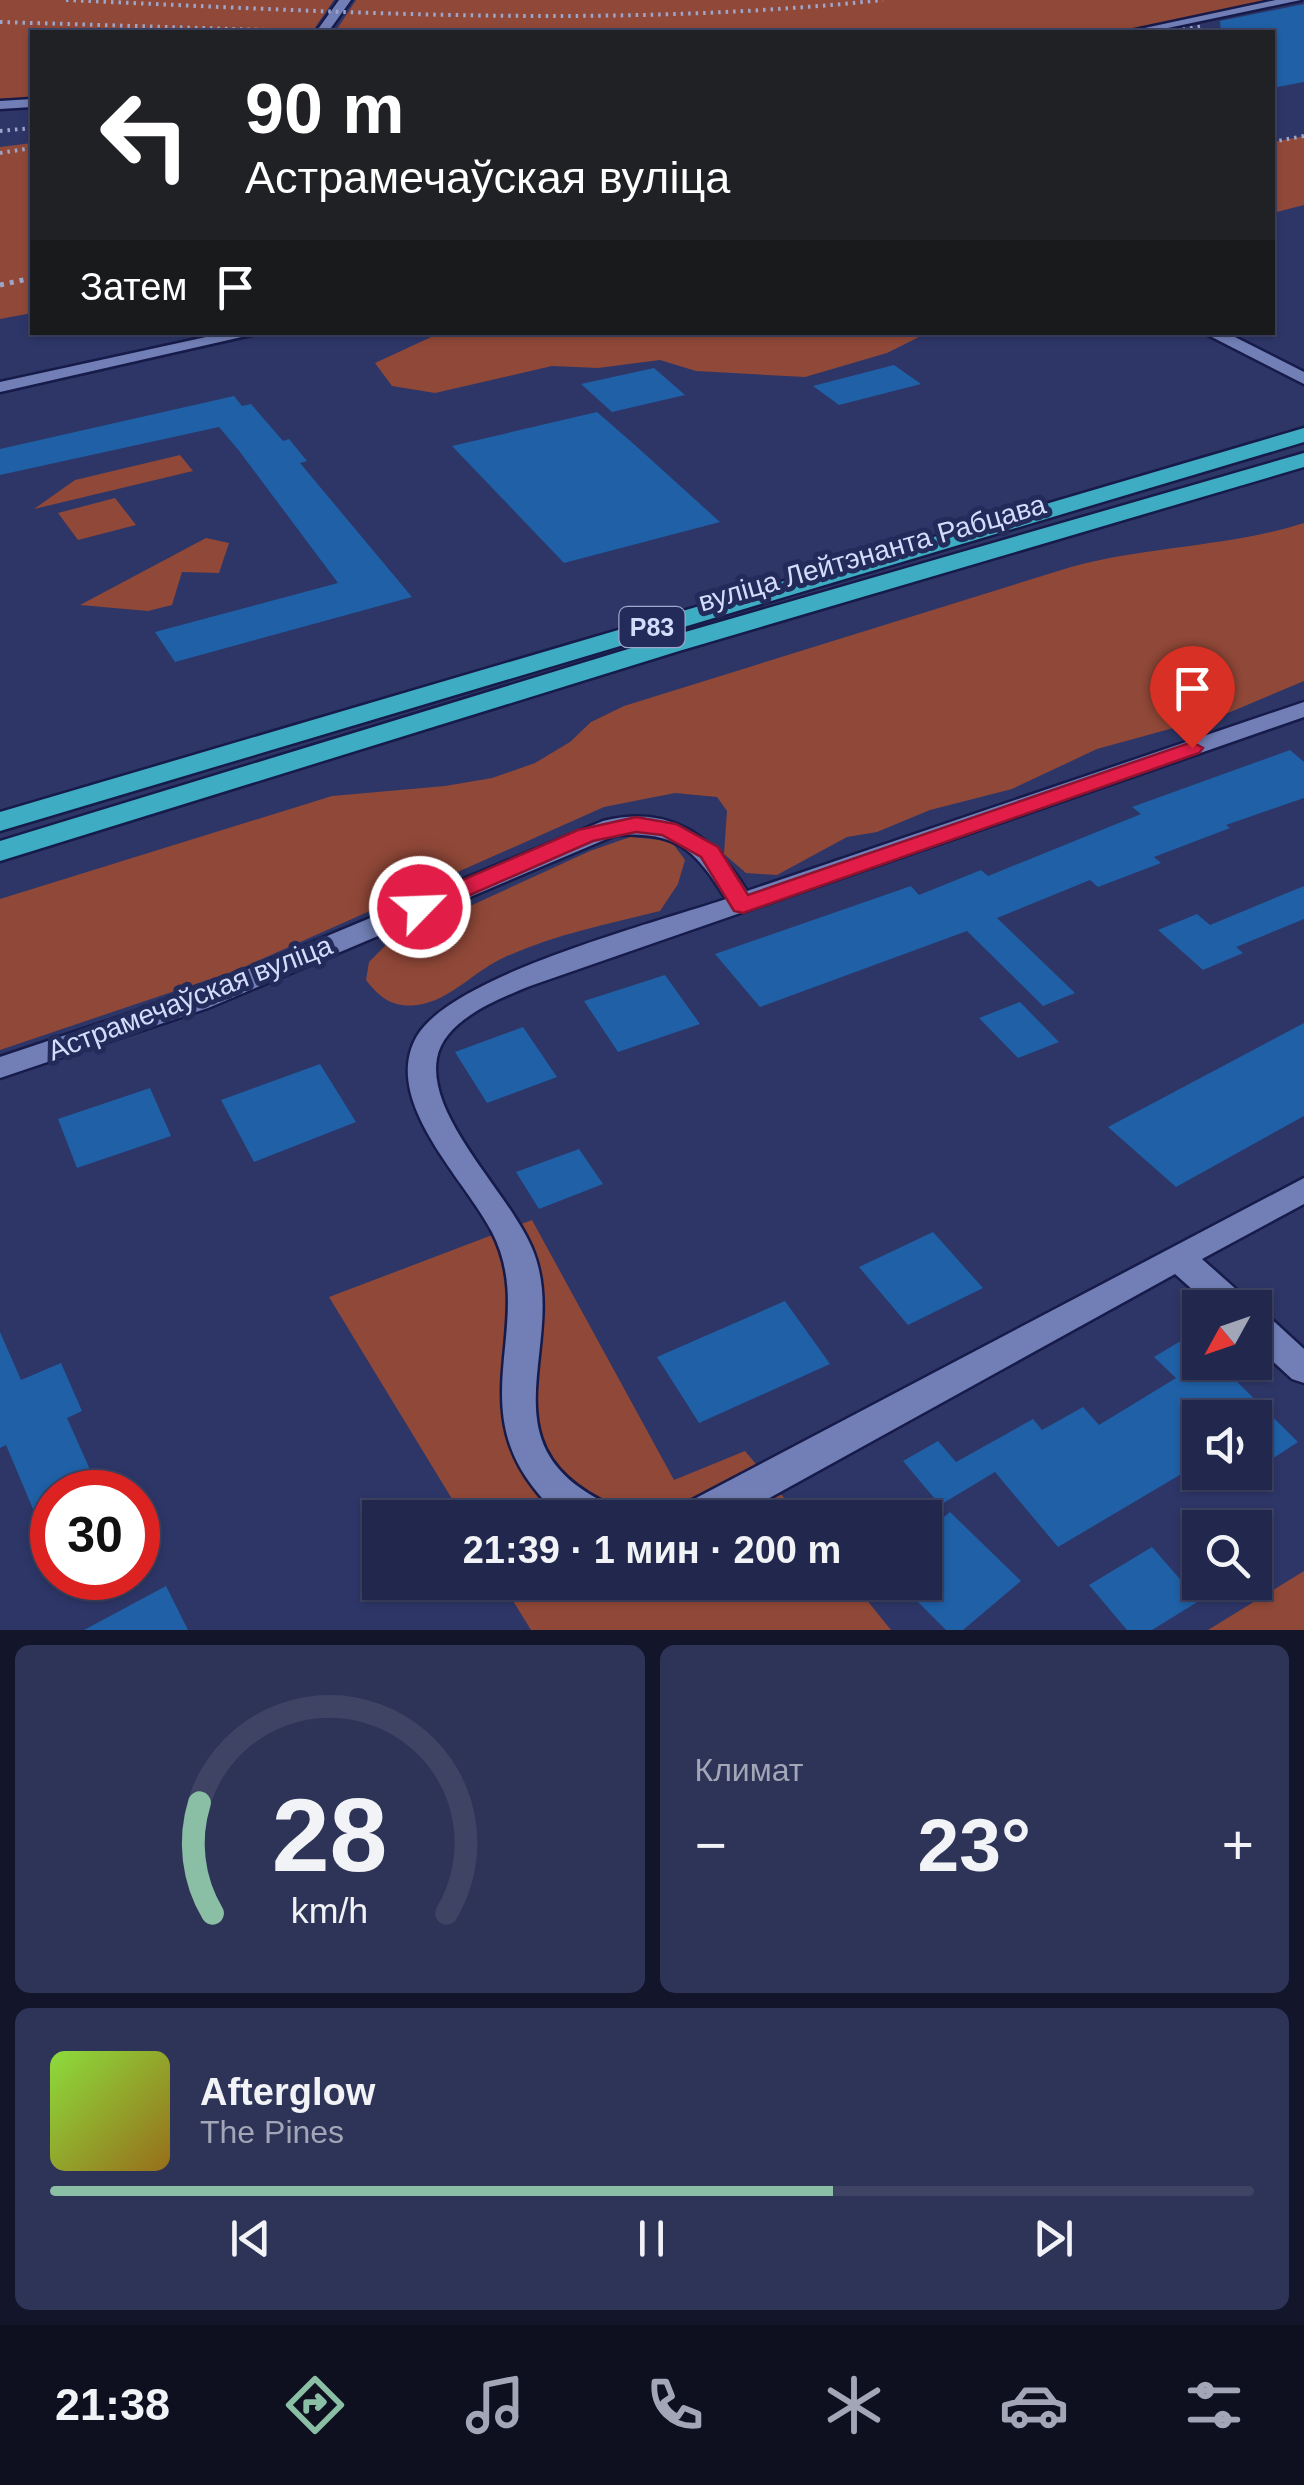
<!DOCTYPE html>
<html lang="ru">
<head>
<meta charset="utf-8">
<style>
	:root { --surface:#22284d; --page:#2e3457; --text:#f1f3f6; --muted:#a2a6b6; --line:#3f4465; --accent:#8abfa5 }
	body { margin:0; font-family:Helvetica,sans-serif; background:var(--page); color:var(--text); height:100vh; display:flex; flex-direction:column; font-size:38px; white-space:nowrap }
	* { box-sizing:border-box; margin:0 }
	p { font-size:32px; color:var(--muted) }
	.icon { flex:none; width:55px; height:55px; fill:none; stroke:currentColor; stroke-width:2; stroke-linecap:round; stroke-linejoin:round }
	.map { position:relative; height:1630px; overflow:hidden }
	.sheet { display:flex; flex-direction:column; gap:15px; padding:15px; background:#13162a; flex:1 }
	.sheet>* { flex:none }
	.top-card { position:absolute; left:30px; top:30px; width:1245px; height:305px; border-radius:0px; box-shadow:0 2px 8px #0004,0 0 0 2px var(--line); background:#202124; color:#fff; overflow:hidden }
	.needle { width:65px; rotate:230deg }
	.controls { position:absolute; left:1182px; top:1290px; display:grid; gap:20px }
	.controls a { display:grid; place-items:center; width:90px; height:90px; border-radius:0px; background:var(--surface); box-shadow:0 2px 8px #0004,0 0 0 2px var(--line); font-size:50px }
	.speed { position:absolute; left:30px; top:1470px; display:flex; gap:20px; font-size:50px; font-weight:700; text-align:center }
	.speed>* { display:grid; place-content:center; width:130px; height:130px; border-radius:50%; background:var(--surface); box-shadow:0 2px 8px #0004,0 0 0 2px var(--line); line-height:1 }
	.speed .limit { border:15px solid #d22; background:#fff; color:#111 }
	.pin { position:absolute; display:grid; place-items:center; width:85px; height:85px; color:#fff; margin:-102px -42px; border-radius:50% 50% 50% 0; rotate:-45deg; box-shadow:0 0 10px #0007 }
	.pin .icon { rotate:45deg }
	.me { position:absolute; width:110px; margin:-55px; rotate:66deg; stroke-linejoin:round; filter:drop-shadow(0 0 8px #0008) }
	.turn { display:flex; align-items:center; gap:35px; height:210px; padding:0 50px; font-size:45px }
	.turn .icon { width:130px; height:130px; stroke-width:2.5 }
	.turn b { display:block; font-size:70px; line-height:85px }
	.then { display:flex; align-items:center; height:95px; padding:0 50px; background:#0003; gap:20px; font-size:38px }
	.big { font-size:75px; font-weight:700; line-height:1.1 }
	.sheet .tile { flex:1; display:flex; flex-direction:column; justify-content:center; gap:15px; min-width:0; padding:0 35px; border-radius:15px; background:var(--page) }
	.sheet .dial { align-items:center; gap:0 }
	.dial svg { height:260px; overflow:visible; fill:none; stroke:var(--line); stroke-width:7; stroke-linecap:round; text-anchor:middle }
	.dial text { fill:var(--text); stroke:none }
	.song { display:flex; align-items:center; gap:30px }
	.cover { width:120px; height:120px; border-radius:15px; background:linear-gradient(135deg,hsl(90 70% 55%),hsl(40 70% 35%)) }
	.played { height:10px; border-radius:5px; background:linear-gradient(90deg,var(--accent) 65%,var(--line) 65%) }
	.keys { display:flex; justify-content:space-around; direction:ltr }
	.heat { display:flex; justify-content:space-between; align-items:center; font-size:55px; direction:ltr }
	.sheet .tiles { flex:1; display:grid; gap:15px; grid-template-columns:1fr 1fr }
	.tile:last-child { grid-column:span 2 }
	.trip { position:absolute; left:362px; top:1500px; width:580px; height:100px; border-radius:0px; background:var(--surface); box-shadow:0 2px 8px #0004,0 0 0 2px var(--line); font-weight:700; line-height:100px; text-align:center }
	.tab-bar { display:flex; height:160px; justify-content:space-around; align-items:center; background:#0e101f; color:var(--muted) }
	.tab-bar .icon { width:70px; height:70px }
	.tab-bar .current { color:var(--accent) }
	.tab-bar b { font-size:45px; color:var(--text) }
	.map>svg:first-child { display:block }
	.green { fill:#904838 }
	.building { fill:#1f60a6 }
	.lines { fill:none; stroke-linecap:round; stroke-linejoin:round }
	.minor-casing { stroke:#161b4a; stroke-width:5 }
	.highway-casing { stroke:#161b4a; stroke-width:5 }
	.minor { fill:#717fb6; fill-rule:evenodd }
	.highway { fill:#3eacc2; fill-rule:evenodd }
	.rail-far1 { stroke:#9da5ca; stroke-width:4; stroke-dasharray:2.5 5; stroke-linecap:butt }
	.rail { stroke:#9da5ca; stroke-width:5; stroke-dasharray:4 6; stroke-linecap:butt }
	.route { fill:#e11d48; stroke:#92132f; stroke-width:2.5 }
	.labels { text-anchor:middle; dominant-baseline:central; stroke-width:10; stroke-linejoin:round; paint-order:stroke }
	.shield { fill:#232b5b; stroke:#9fa7cb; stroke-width:2.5 }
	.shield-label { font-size:25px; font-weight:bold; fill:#d4dcfb }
	.street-label { font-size:28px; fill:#d4dcfb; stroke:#232b5b }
</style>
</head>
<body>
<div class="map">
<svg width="1304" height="1630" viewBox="0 0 1304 1630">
	<rect width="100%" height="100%" fill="#2d3667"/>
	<g class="green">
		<path d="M 0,0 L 334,0 L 312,32 L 32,32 L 32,107 L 0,110 Z"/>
		<path d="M 356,0 L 1277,0 L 1113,32 L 335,32 Z"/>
		<path d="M 1304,136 L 1304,205 L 1273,213 L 1273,142 Z"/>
		<path d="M 32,143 L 32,313 L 0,319 L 0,147 Z"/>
		<path d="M 442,332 L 927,332 L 927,333 L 887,353 L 805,377 L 696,371 L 660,360 L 598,368 L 552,366 L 435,393 L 392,386 L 375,363 Z"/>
		<path d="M 180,455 L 193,471 L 34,509 L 75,480 Z"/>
		<path d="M 115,498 L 136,525 L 78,540 L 58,513 Z"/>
		<path d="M 1304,523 L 1304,681 L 1228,713 L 1097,749 L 1012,789 L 930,810 L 877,832 L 847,837 L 777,875 L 746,873 L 724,854 L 727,811 L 717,797 L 675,793 L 604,807 L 237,970 L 0,1050 L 0,899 L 332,796 L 445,786 L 492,778 L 535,763 L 570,742 L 591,722 L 624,706 L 1071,567 C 1147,546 1229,547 1304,523 Z"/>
		<path d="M 206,538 L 229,543 L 219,573 L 182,572 L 172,605 L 148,611 L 80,605 Z"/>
		<path d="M 630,837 L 671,841 L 685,860 L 678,884 L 660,911 C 607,924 554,935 505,957 C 475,970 450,1001 417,1005 C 393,1008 380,998 366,980 L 369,962 L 387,944 L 590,851 Z"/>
		<path d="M 532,1220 L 674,1480 L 745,1451 L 800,1517 L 463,1517 L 329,1297 Z"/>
		<path d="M 1304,1571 L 1304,1630 L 1208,1630 Z"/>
		<path d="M 502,1583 L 853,1583 L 891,1630 L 531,1630 Z"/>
	</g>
	<g class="building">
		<path d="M 1304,4 L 1304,82 L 1272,88 L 1272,32 L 1221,32 L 1220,21 Z"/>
		<path d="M 894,365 L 921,384 L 839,405 L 813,386 Z"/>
		<path d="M 654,368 L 685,395 L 612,412 L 581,384 Z"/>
		<path d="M 234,396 L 242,406 L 251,404 L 283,441 L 289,439 L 307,461 L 300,463 L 412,597 L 175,662 L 155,632 L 338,583 L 240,452 L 219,427 L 0,475 L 0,449 Z"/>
		<path d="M 597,412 L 636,446 L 720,522 L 564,563 L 452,446 Z"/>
		<path d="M 1290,750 L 1304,762 L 1304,798 L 1226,825 L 1230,828 L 1154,857 L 1161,863 L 1098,887 L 1090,880 L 997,918 L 1075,993 L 1043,1006 L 967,931 L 760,1007 L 715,954 L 911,886 L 919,895 L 981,870 L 988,876 L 1141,814 L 1132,807 Z"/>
		<path d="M 1304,886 L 1304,919 L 1236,947 L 1243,953 L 1203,970 L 1158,930 L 1197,914 L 1210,925 Z"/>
		<path d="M 665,975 L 700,1024 L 618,1052 L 584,1001 Z"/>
		<path d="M 1020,1002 L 1059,1042 L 1018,1058 L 979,1018 Z"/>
		<path d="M 1304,1023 L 1304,1116 L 1176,1187 L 1108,1127 Z"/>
		<path d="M 523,1027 L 557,1077 L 487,1103 L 455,1052 Z"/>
		<path d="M 320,1064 L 356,1122 L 254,1162 L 221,1100 Z"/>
		<path d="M 150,1088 L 171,1136 L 77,1168 L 58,1119 Z"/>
		<path d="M 579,1149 L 603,1184 L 539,1209 L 516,1172 Z"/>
		<path d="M 933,1232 L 983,1288 L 908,1325 L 859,1267 Z"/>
		<path d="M 785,1301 L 830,1364 L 699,1423 L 657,1357 Z"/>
		<path d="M 0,1332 L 21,1380 L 61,1363 L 82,1411 L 67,1418 L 100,1492 L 52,1492 L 52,1554 L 6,1445 L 0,1448 Z"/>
		<path d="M 1189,1336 L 1200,1346 L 1200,1362 L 1217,1362 L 1298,1442 L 1255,1470 L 1255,1418 L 1200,1418 L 1200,1463 L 1058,1547 L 995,1472 L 940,1505 L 903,1461 L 938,1441 L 956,1462 L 1033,1419 L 1042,1430 L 1083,1407 L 1099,1425 L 1176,1378 L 1154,1357 Z"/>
		<path d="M 950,1512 L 1021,1581 L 963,1630 L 946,1630 L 898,1582 L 925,1582 L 925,1532 Z"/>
		<path d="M 1152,1547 L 1199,1601 L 1152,1630 L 1127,1630 L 1089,1585 Z"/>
		<path d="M 166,1586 L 188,1630 L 84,1630 Z"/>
	</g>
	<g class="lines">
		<g class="minor-casing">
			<g id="minor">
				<path d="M 339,0 L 351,0 L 328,32 L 316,32 Z"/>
				<path d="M 1276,0 L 1301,0 L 1149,32 L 1126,32 Z"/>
				<path d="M 32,99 L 32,107 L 0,109 L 0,101 Z"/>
				<path d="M 229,332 L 264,332 L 0,392 L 0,382 Z"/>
				<path d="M 1202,332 L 1225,332 L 1304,372 L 1304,384 Z"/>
				<path d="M 1304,702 L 1304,717 L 530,986 C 498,999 444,1020 437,1058 C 426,1119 513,1196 534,1253 C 569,1347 477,1447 615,1507 L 620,1518 C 604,1518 582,1522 567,1518 C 554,1514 541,1497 533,1487 C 465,1399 537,1319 492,1232 C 464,1178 380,1100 417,1036 C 453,975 655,923 726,899 C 695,849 676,831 616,835 L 208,1008 L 0,1078 L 0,1057 L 188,994 L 603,821 C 672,804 713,837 747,891 Z"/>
				<path d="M 1304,1178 L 1304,1204 L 1202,1259 L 1247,1299 L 1251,1308 L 1213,1308 L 1175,1274 L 764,1501 L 729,1518 L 674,1518 L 679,1507 Z"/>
				<path d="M 1255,1312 L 1267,1315 L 1304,1349 L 1304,1383 L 1292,1379 L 1255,1345 Z"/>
			</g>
		</g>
		<g class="highway-casing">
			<g id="highway">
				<path d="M 1304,428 L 1304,442 L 0,831 L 0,812 Z"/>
				<path d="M 1304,453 L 1304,467 L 679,651 L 0,861 L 0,841 L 661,639 Z"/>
			</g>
		</g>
		<use href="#minor" class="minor"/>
		<use href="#highway" class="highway"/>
		<g class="rail-far1">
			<path d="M 66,0 C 339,12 610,29 883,0"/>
			<path d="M 0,22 L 335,32"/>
			<path d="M 1168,32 L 1204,26"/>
			<path d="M 0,131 L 32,128"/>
			<path d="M 1272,142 L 1304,136"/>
			<path d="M 0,153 L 32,148"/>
		</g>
		<path class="rail" d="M 0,285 L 32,278"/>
	</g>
	<path class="route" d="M 1192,742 L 1203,748 L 1199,753 L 743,913 L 734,911 L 701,857 L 662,835 L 636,832 L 593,841 L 429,913 L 420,915 L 408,907 L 412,902 L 578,830 L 636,817 L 676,824 L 718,847 L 748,895 Z"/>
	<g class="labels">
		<rect class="shield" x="619.5" y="607" width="65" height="40" rx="8"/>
		<g class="shield-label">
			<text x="652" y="627">Р83</text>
		</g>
		<g class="street-label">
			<text transform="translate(872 553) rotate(-16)">вуліца Лейтэнанта Рабцава</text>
			<text transform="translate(190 998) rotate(-21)">Астрамечаўская вуліца</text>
		</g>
	</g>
</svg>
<div class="controls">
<a><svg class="needle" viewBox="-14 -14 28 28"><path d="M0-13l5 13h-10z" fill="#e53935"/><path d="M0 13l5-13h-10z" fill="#a2a6b6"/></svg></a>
<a><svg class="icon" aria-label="sound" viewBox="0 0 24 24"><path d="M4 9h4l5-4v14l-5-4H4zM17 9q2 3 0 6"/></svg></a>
<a><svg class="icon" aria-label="search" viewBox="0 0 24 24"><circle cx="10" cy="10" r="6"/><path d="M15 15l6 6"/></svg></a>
</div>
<div class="speed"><div class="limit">30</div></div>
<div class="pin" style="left:1192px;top:748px;background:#d93025"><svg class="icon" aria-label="arrive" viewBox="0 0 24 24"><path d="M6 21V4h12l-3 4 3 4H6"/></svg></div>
<svg class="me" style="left:420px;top:907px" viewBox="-20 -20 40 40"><circle r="17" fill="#e11d48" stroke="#fff" stroke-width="3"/><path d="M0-11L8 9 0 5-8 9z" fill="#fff"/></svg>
<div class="trip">21:39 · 1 мин · 200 m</div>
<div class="top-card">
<div class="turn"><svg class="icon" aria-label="left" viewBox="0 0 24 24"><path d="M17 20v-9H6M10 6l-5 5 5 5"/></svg><div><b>90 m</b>Астрамечаўская вуліца</div></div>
<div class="then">Затем<svg class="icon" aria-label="arrive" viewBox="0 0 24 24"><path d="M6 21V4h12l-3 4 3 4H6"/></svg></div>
</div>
</div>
<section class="sheet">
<div class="tiles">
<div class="tile dial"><svg viewBox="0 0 100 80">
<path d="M14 69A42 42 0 1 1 86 69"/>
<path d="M14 69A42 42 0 0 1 10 35" stroke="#8abfa5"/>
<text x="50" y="56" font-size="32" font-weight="700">28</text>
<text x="50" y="72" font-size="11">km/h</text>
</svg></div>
<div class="tile"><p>Климат</p>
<div class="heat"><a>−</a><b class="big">23°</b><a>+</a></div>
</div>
<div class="tile">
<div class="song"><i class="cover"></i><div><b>Afterglow</b><p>The Pines</p></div></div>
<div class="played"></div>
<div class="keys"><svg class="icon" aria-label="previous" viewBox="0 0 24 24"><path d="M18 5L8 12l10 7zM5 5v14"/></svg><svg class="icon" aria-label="pause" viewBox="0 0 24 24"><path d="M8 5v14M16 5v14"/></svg><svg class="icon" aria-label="next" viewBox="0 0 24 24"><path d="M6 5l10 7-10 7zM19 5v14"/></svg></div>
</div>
</div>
</section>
<nav class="tab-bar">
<b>21:38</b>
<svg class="icon current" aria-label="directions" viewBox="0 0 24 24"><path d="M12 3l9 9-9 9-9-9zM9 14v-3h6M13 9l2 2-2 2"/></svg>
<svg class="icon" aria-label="music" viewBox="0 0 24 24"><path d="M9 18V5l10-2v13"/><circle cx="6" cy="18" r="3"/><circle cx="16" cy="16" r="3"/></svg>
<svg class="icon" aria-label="phone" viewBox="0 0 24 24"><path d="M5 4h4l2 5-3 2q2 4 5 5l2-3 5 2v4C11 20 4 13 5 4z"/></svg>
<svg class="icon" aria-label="climate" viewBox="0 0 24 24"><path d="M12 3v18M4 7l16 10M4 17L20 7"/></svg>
<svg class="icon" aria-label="car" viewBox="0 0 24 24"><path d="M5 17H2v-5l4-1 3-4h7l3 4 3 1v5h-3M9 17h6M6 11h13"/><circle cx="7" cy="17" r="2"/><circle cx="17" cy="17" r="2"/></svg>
<svg class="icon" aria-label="filters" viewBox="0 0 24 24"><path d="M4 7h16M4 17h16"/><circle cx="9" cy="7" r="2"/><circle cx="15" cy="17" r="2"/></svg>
</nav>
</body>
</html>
